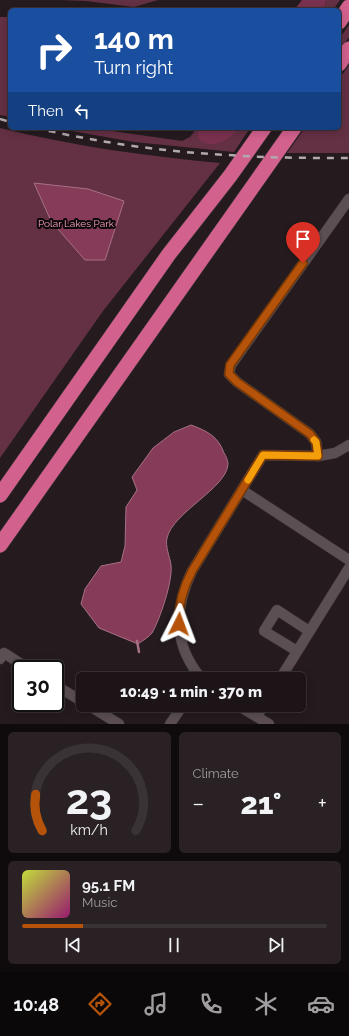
<!DOCTYPE html>
<html lang="en">
<head>
<meta charset="utf-8">
<style>
	:root { --surface:#1c1416; --page:#292123; --text:#f1f3f6; --muted:#a09ea1; --line:#3a3335; --accent:#b45309 }
	body { margin:0; font-family:Raleway,sans-serif; background:var(--page); color:var(--text); height:100vh; display:flex; flex-direction:column; font-size:15px; white-space:nowrap }
	* { box-sizing:border-box; margin:0 }
	p { font-size:13px; color:var(--muted) }
	.icon { flex:none; width:22px; height:22px; fill:none; stroke:currentColor; stroke-width:2; stroke-linecap:round; stroke-linejoin:round }
	.map { position:relative; height:724px; overflow:hidden }
	.panel { display:flex; flex-direction:column; gap:8px; padding:8px; background:#0f0b0c; flex:1 }
	.panel>* { flex:none }
	.hud { position:absolute; left:8px; top:8px; width:333px; height:122px; border-radius:6px; box-shadow:0 2px 10px #0003,0 0 0 1px var(--line); background:#1a4fa0; color:#fff; overflow:hidden }
	.speed { position:absolute; left:12px; top:660px; display:flex; gap:8px; font-size:20px; font-weight:700; text-align:center }
	.speed>* { display:grid; place-content:center; width:52px; height:52px; border-radius:50%; background:var(--surface); box-shadow:0 2px 10px #0003,0 0 0 1px var(--line); line-height:1 }
	.speed .limit { border:2px solid #111; border-radius:6px; background:#fff; color:#111 }
	.pin { position:absolute; display:grid; place-items:center; width:34px; height:34px; color:#fff; margin:-41px -17px; border-radius:50% 50% 50% 0; rotate:-45deg; box-shadow:0 0 4px #0007 }
	.pin .icon { rotate:45deg }
	.me { position:absolute; width:44px; margin:-22px; rotate:3deg; stroke-linejoin:round; filter:drop-shadow(0 0 3px #0008) }
	.turn { display:flex; align-items:center; gap:14px; height:84px; padding:0 20px; font-size:18px }
	.turn .icon { width:52px; height:52px; stroke-width:2.5 }
	.turn b { display:block; font-size:28px; line-height:34px }
	.then { display:flex; align-items:center; height:38px; padding:0 20px; background:#0003; gap:8px; font-size:15px }
	.big { font-size:30px; font-weight:800; line-height:1.1 }
	.panel .widget { flex:1; display:flex; flex-direction:column; justify-content:center; gap:6px; min-width:0; padding:0 14px; border-radius:6px; background:var(--page) }
	.panel .dial { align-items:center; gap:0 }
	.dial svg { height:104px; overflow:visible; fill:none; stroke:var(--line); stroke-width:7; stroke-linecap:round; text-anchor:middle }
	.dial text { fill:var(--text); stroke:none }
	.song { display:flex; align-items:center; gap:12px }
	.cover { width:48px; height:48px; border-radius:6px; background:linear-gradient(135deg,hsl(70 70% 55%),hsl(320 70% 35%)) }
	.played { height:4px; border-radius:2px; background:linear-gradient(90deg,var(--accent) 20%,var(--line) 20%) }
	.keys { display:flex; justify-content:space-around; direction:ltr }
	.heat { display:flex; justify-content:space-between; align-items:center; font-size:22px; direction:ltr }
	.panel .tiles { flex:1; display:grid; gap:8px; grid-template-columns:1fr 1fr }
	.widget:last-child { grid-column:span 2 }
	.trip { position:absolute; left:76px; top:672px; width:230px; height:40px; border-radius:6px; background:var(--surface); box-shadow:0 2px 10px #0003,0 0 0 1px var(--line); font-weight:800; line-height:40px; text-align:center }
	.menu { display:flex; height:64px; justify-content:space-around; align-items:center; background:#0b0809; color:var(--muted) }
	.menu .icon { width:28px; height:28px }
	.menu .selected { color:var(--accent) }
	.menu b { font-size:18px; color:var(--text) }
	.map>svg:first-child { display:block }
	.green { fill:#643044 }
	.forest { fill:#7a314f }
	.water { fill:#863c59; stroke:#a67085 }
	.lines { fill:none; stroke-linecap:round; stroke-linejoin:round }
	.stream { stroke:#a67085; stroke-width:2.5 }
	.minor-casing { stroke:#40383a; stroke-width:11 }
	.highway-casing { stroke:#40383a; stroke-width:16 }
	.minor { stroke:#5b4f53; stroke-width:10 }
	.highway { stroke:#d3618e; stroke-width:15 }
	.rail { stroke:#b1a9ac; stroke-width:2.5; stroke-dasharray:7 7; stroke-linecap:butt }
	.route-casing { stroke:#753606; stroke-width:10 }
	.route { stroke:#b45309; stroke-width:7 }
	.slow { stroke:#f59e0b; stroke-width:7 }
	.labels { text-anchor:middle; dominant-baseline:central; stroke-width:4; stroke-linejoin:round; paint-order:stroke }
	.park-label { font-size:10px; fill:#f9a1c0; stroke:#0b0708 }
</style>
</head>
<body>
<div class="map">
<svg width="349" height="724" viewBox="0 0 349 724">
	<rect width="100%" height="100%" fill="#251b1e"/>
	<g class="green">
		<path d="M 59,0 L 158,0 L 134,7 L 86,1 Z"/>
		<path d="M 326,0 L 340,0 L 333,10 L 324,10 Z"/>
		<path d="M 0,17 L 10,17 L 10,117 L 0,115 Z"/>
		<path d="M 349,25 L 349,37 L 339,52 L 339,39 Z"/>
		<path d="M 349,65 L 349,153 L 287,153 L 305,128 L 339,128 L 339,79 Z"/>
		<path d="M 0,128 C 74,146 144,156 220,163 L 103,311 L 0,458 Z"/>
		<path d="M 55,128 L 91,128 L 182,141 L 190,137 L 197,128 L 197,135 L 200,140 L 236,131 L 239,128 L 250,128 L 234,152 L 134,142 Z"/>
	</g>
	<g class="forest">
		<path d="M 302,0 L 326,0 L 324,10 L 294,10 Z"/>
		<path d="M 198,128 L 239,128 C 234,134 228,139 221,142 C 210,147 193,143 198,128 Z"/>
	</g>
	<g class="water">
		<path d="M 34,183 L 88,189 L 124,201 L 105,260 L 85,260 L 51,221 Z"/>
		<path d="M 191,425 C 207,431 218,436 224,453 C 226,456 228,461 228,464 C 227,488 173,512 167,538 C 165,547 170,557 171,565 C 173,581 160,619 152,633 C 149,637 142,641 138,644 L 99,628 L 81,604 L 85,589 L 101,566 L 121,562 L 125,546 L 126,507 L 137,490 L 132,477 L 153,448 L 174,432 Z"/>
	</g>
	<g class="lines">
		<path class="stream" d="M 137,641 L 139,652"/>
		<g class="minor-casing">
			<g id="minor">
				<path d="M 318,456 L 316,442 L 310,434 L 237,382 L 229,374 L 231,365 L 349,199"/>
				<path d="M 242,490 L 349,560"/>
				<path d="M 297,651 L 264,631 L 277,610 L 309,631"/>
				<path d="M 0,659 L 4,653 L 29,669"/>
				<path d="M 202,679 C 173,646 174,608 192,571 L 263,455 L 318,456 L 335,453 L 349,445"/>
				<path d="M 280,679 L 349,568"/>
				<path d="M 55,685 L 83,702"/>
				<path d="M 88,705 L 119,724"/>
				<path d="M 237,705 L 269,724"/>
				<path d="M 257,716 L 264,705"/>
				<path d="M 170,724 L 183,705"/>
			</g>
		</g>
		<g class="highway-casing">
			<g id="highway">
				<path d="M 339,22 L 349,7"/>
				<path d="M 339,64 L 349,49"/>
				<path d="M 0,495 L 169,254 L 230,176 L 264,128"/>
				<path d="M 0,545 L 294,128"/>
			</g>
		</g>
		<use href="#minor" class="minor"/>
		<use href="#highway" class="highway"/>
		<g class="rail">
			<path d="M 0,119 L 10,122"/>
			<path d="M 35,128 C 98,142 163,152 228,155 C 268,158 309,158 349,158"/>
		</g>
	</g>
	<g class="lines">
		<g class="route-casing">
			<path id="route" d="M 179,624 C 178,604 183,588 192,571 L 263,455 L 318,456 L 316,442 L 310,434 L 237,382 L 229,374 L 230,365 L 303,263"/>
		</g>
		<use href="#route" class="route"/>
		<path class="slow" d="M 248,480 L 263,455 L 318,456 L 316,442 L 314,440"/>
	</g>
	<g class="labels">
		<g class="park-label">
			<text x="76" y="223">Polar Lakes Park</text>
		</g>
	</g>
</svg>
<div class="speed"><div class="limit">30</div></div>
<div class="pin" style="left:303px;top:263px;background:#d93025"><svg class="icon" aria-label="arrive" viewBox="0 0 24 24"><path d="M6 21V4h12l-3 4 3 4H6"/></svg></div>
<svg class="me" style="left:179px;top:624px" viewBox="-20 -20 40 40"><path d="M0-17L14 15 0 8-14 15z" fill="#b45309" stroke="#fff" stroke-width="4"/></svg>
<div class="trip">10:49 · 1 min · 370 m</div>
<div class="hud">
<div class="turn"><svg class="icon" aria-label="right" viewBox="0 0 24 24"><path d="M7 20v-9h11M14 6l5 5-5 5"/></svg><div><b>140 m</b>Turn right</div></div>
<div class="then">Then<svg class="icon" aria-label="left" viewBox="0 0 24 24"><path d="M17 20v-9H6M10 6l-5 5 5 5"/></svg></div>
</div>
</div>
<section class="panel">
<div class="tiles">
<div class="widget dial"><svg viewBox="0 0 100 80">
<path d="M14 69A42 42 0 1 1 86 69"/>
<path d="M14 69A42 42 0 0 1 9 41" stroke="#b45309"/>
<text x="50" y="56" font-size="32" font-weight="700">23</text>
<text x="50" y="72" font-size="11">km/h</text>
</svg></div>
<div class="widget"><p>Climate</p>
<div class="heat"><a>−</a><b class="big">21°</b><a>+</a></div>
</div>
<div class="widget">
<div class="song"><i class="cover"></i><div><b>95.1 FM</b><p>Music</p></div></div>
<div class="played"></div>
<div class="keys"><svg class="icon" aria-label="previous" viewBox="0 0 24 24"><path d="M18 5L8 12l10 7zM5 5v14"/></svg><svg class="icon" aria-label="pause" viewBox="0 0 24 24"><path d="M8 5v14M16 5v14"/></svg><svg class="icon" aria-label="next" viewBox="0 0 24 24"><path d="M6 5l10 7-10 7zM19 5v14"/></svg></div>
</div>
</div>
</section>
<nav class="menu">
<b>10:48</b>
<svg class="icon selected" aria-label="directions" viewBox="0 0 24 24"><path d="M12 3l9 9-9 9-9-9zM9 14v-3h6M13 9l2 2-2 2"/></svg>
<svg class="icon" aria-label="music" viewBox="0 0 24 24"><path d="M9 18V5l10-2v13"/><circle cx="6" cy="18" r="3"/><circle cx="16" cy="16" r="3"/></svg>
<svg class="icon" aria-label="phone" viewBox="0 0 24 24"><path d="M5 4h4l2 5-3 2q2 4 5 5l2-3 5 2v4C11 20 4 13 5 4z"/></svg>
<svg class="icon" aria-label="climate" viewBox="0 0 24 24"><path d="M12 3v18M4 7l16 10M4 17L20 7"/></svg>
<svg class="icon" aria-label="car" viewBox="0 0 24 24"><path d="M5 17H2v-5l4-1 3-4h7l3 4 3 1v5h-3M9 17h6M6 11h13"/><circle cx="7" cy="17" r="2"/><circle cx="17" cy="17" r="2"/></svg>
</nav>
</body>
</html>
